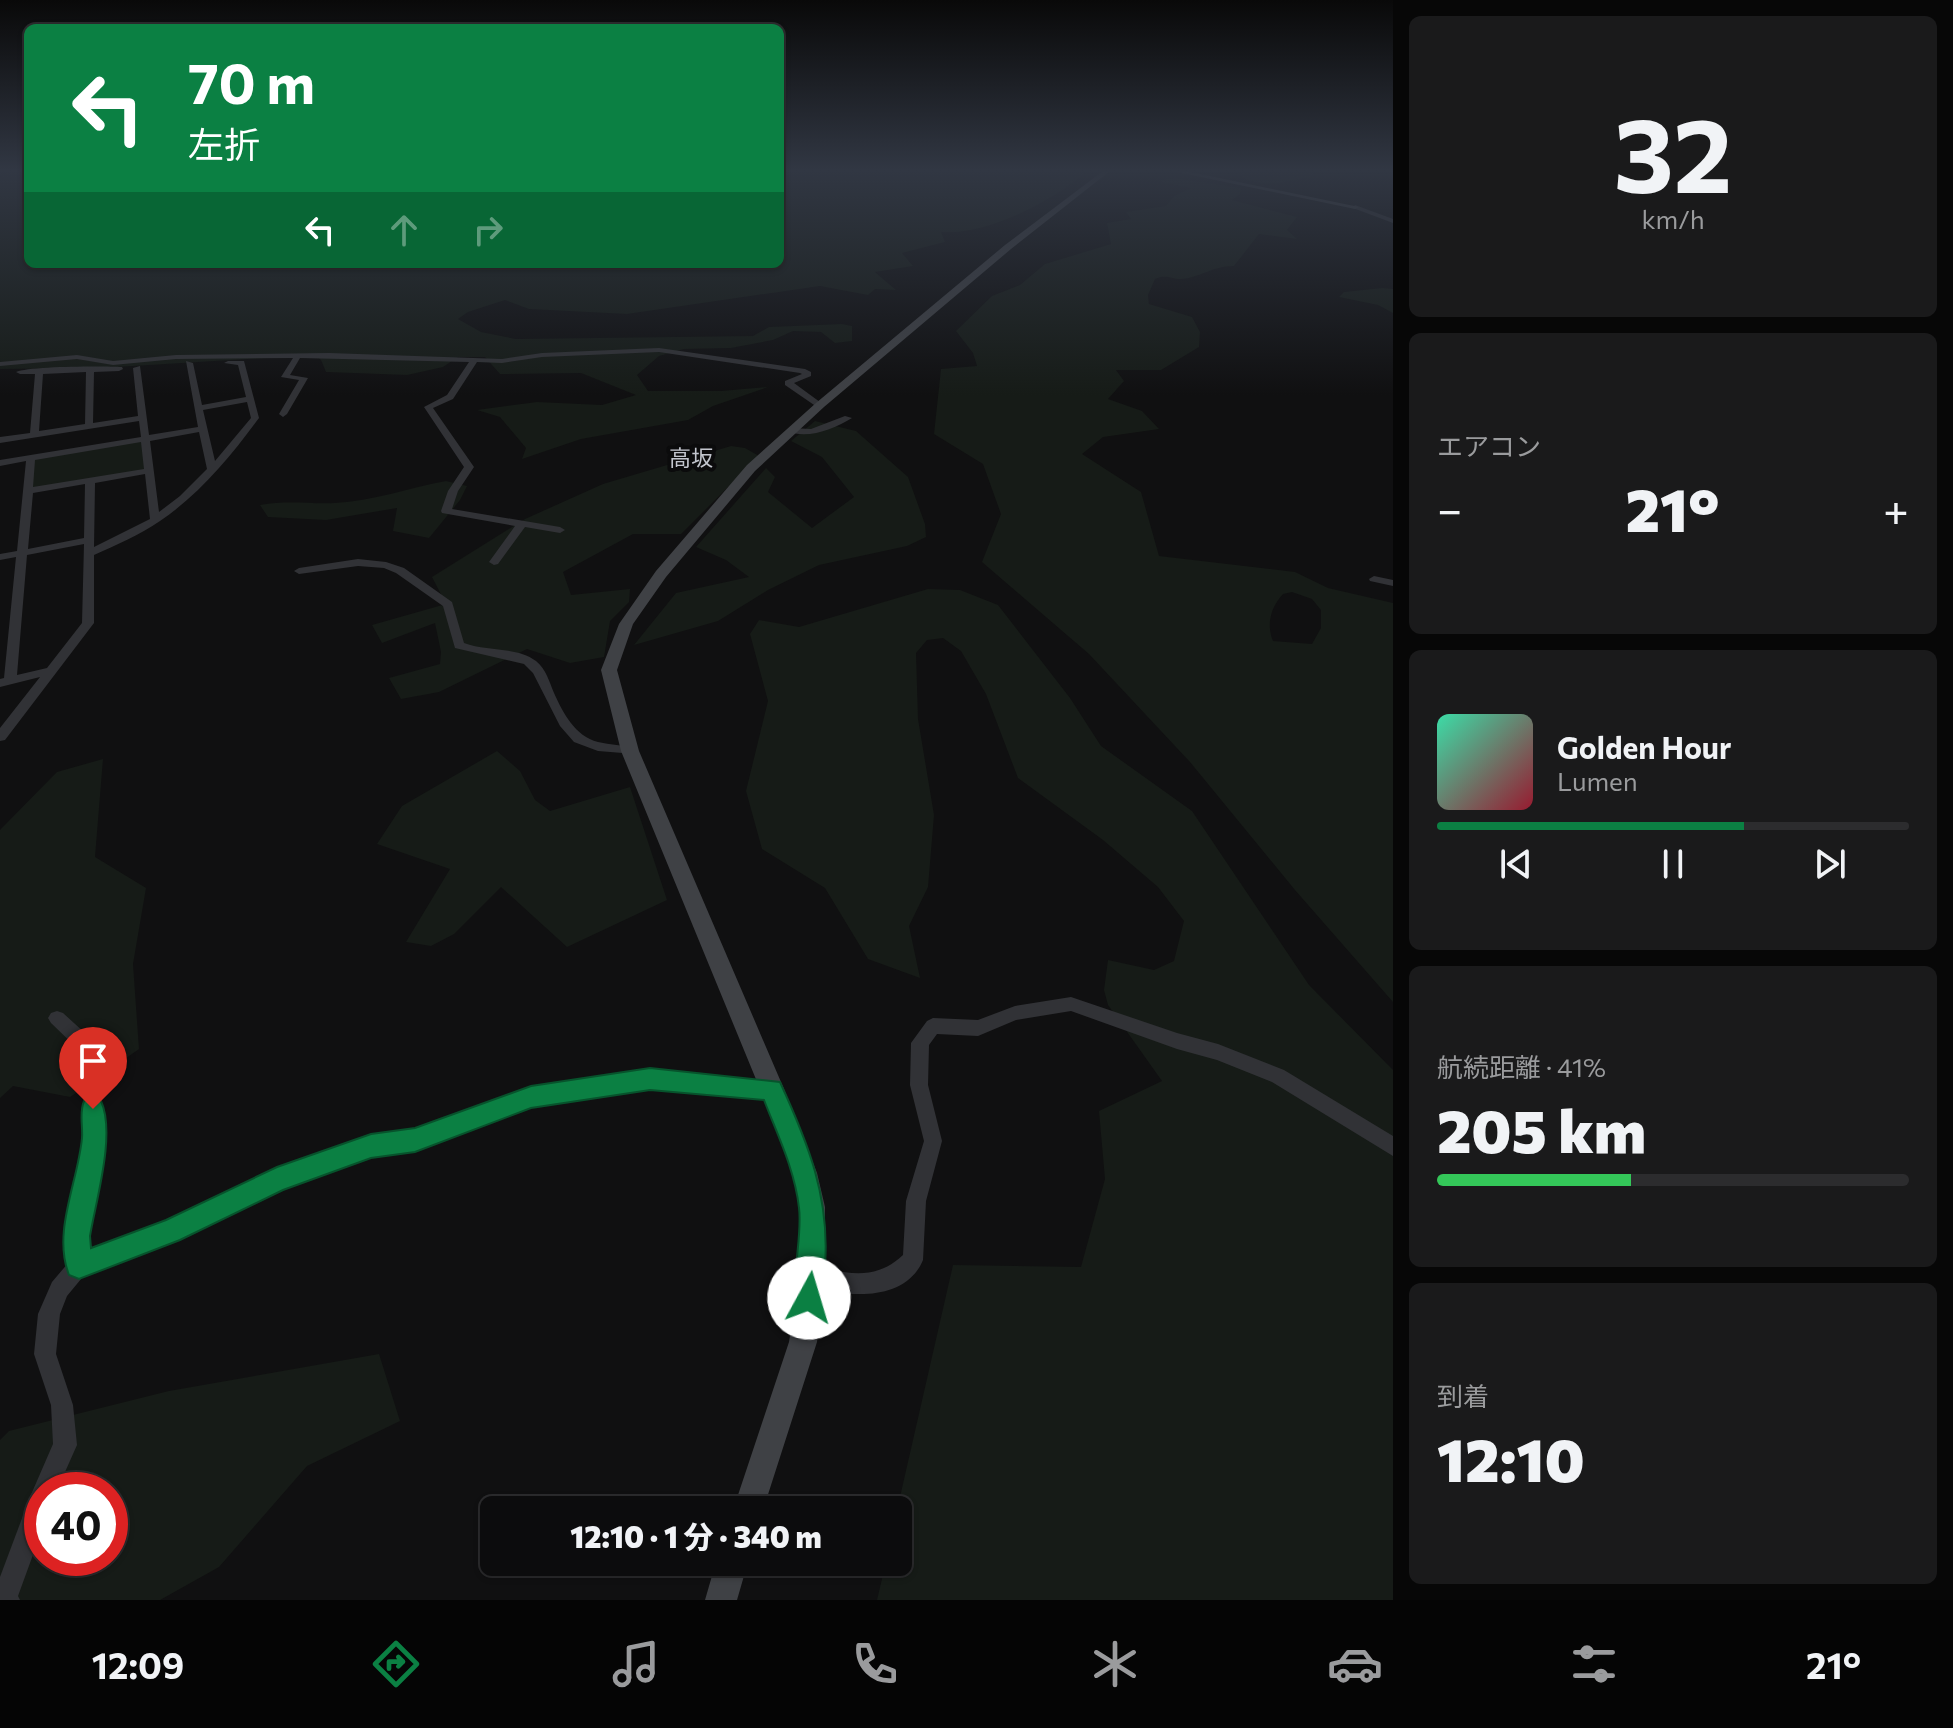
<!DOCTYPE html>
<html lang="ja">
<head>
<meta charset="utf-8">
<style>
	:root { --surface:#0c0c0d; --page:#1a1a1b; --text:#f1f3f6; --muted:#9a9b9d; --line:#2c2c2e; --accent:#0b8043 }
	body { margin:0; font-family:Commissioner,"Noto Sans JP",sans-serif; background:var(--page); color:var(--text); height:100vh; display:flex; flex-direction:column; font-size:30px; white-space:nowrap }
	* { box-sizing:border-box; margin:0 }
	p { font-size:26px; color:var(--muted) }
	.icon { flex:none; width:44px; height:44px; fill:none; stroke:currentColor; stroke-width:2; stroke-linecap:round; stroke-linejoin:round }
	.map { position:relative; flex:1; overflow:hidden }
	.side { display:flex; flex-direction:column; gap:16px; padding:16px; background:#070707; width:560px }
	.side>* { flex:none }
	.top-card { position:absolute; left:24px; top:24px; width:760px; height:244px; border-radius:12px; box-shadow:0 2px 6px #0004,0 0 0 2px var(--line); background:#0b8043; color:#fff; overflow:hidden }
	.speed { position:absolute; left:24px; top:1472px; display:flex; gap:16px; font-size:40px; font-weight:700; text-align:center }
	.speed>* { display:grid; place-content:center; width:104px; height:104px; border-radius:50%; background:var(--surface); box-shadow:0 2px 6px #0004,0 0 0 2px var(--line); line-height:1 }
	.speed .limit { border:12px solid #d22; background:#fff; color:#111 }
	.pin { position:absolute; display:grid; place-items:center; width:68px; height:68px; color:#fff; margin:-82px -34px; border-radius:50% 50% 50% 0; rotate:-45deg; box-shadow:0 0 8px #0007 }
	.pin .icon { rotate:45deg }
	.me { position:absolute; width:88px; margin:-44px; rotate:6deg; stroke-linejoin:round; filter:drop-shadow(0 0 6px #0008) }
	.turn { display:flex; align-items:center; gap:28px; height:168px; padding:0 32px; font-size:36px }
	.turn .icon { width:104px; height:104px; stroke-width:2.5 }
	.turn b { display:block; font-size:56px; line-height:68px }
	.lanes { display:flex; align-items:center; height:76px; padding:0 32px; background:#0003; justify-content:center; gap:40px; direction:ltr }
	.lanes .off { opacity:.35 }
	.big { font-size:60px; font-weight:800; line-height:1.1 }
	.side .card { flex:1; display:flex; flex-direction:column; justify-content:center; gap:12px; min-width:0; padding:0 28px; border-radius:12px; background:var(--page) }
	.side .dial { align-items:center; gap:0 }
	.dial b { font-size:104px; line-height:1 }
	.song { display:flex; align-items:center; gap:24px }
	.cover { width:96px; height:96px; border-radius:12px; background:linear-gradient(135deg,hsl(160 70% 55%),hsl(350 70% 35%)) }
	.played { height:8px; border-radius:4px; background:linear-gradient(90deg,var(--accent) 65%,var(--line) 65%) }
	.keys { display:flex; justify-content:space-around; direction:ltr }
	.heat { display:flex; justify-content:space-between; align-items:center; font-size:44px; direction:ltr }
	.charge { height:12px; border-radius:6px; background:linear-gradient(90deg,#34c759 41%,var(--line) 0) }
	.trip { position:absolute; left:480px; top:1496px; width:432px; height:80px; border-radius:12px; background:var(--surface); box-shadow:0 2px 6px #0004,0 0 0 2px var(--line); font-weight:800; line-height:80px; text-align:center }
	.dock { display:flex; height:128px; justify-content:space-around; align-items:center; background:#050505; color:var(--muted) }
	.dock .icon { width:56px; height:56px }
	.dock .active { color:var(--accent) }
	.dock b { font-size:36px; color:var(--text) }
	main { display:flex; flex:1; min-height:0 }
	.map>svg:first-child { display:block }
	.green { fill:#161b17; fill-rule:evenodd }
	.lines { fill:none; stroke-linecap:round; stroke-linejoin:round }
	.stream { stroke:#272e33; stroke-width:2 }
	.street { fill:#313236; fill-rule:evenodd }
	.secondary { fill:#3f4145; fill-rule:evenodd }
	.route { fill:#0b8043; stroke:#07532c; stroke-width:2 }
	.labels { text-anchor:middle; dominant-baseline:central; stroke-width:8; stroke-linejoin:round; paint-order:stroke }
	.far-quarter-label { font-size:22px; fill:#c2c5cd; stroke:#0b0b0c }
</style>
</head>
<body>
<main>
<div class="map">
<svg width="1393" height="1600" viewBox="0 0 1393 1600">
	<rect width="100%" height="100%" fill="#101011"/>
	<g class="green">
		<path d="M 7,171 L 28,171 L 28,264 L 780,264 L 780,171 L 1087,171 C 1054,201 986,236 941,232 L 945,242 L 902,253 L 913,266 L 875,272 L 896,290 L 875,289 L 868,295 L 820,286 L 627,314 L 529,309 L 505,300 L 468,312 L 458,319 L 481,332 L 516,339 L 753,336 L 769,327 L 842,324 L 852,326 L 852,341 L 835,343 L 821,332 L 793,331 L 773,340 L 731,348 L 684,349 L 659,356 L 637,375 L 648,391 L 721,391 L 768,387 L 713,406 L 688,420 L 581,439 L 522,459 L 526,448 L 500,417 L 477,410 L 537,402 L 602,405 L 636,395 L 581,373 L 500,374 L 485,357 L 458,357 L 443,367 L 407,375 L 326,372 L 321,360 L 315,355 L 100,368 L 0,369 L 0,178 Z"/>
		<path d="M 1243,171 L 1313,171 L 1314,176 C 1287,181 1263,190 1238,175 Z"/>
		<path d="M 1175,178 L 1241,188 L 1240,194 L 1232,200 L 1297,217 L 1287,230 L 1297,239 L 1259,234 L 1234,266 C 1213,266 1199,278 1181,279 C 1170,279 1166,274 1155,279 L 1148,295 L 1149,304 L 1192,317 L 1200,332 L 1199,347 L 1161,370 L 1116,370 L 1124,381 L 1108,399 L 1142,411 L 1159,429 L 1103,437 L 1082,454 L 1141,492 L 1159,556 L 1295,572 L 1328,588 L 1393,603 L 1393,1002 L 1295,890 L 1190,762 L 1089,654 L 982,562 L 1001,514 L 983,464 L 934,434 L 941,369 L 977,366 L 973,353 L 956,331 L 992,296 L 1020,285 L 1045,264 L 1111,244 L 1107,223 L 1131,219 L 1126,212 L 1166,206 L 1174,196 L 1191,188 L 1157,181 ZM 1292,592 L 1312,599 L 1321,610 L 1321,628 L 1312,644 L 1273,641 C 1266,624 1271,607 1283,594 Z"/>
		<path d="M 1382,288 L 1393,289 L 1393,313 L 1378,305 L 1339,297 L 1344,292 Z"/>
		<path d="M 815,421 L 856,431 L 908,477 L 925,524 L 926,537 L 907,546 L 819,565 L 768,590 L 718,621 L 634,645 L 676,593 L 749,577 L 726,560 L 696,547 L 766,468 L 775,477 L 768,492 L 812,528 L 854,497 L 822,457 L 791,441 Z"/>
		<path d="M 145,439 L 147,471 L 27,491 L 31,458 Z"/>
		<path d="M 731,446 L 745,448 L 759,456 L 681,534 L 633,534 L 563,572 L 571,595 L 630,589 L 629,602 L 610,621 L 604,657 L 570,663 L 527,649 L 439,692 L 401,699 L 389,678 L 440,664 L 441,652 L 435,623 L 382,643 L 372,625 L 446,604 L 432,577 L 525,519 L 603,484 Z"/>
		<path d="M 446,481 L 467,486 L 460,500 L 429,538 L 393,531 L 397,508 L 326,520 L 268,517 L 260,505 C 286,500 309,504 335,503 C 372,501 409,488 446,481 Z"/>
		<path d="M 928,589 L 960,590 L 998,605 L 1070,698 L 1101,746 L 1192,811 L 1309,985 L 1393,1070 L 1393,1600 L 877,1600 L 886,1562 L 898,1562 L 897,1510 L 953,1265 L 1081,1267 L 1105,1179 L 1099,1111 L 1162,1081 L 1108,1005 L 1104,990 L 1108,960 L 1154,970 L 1174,961 L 1184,921 L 1158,887 L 1103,840 L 1018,778 L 986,694 L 961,651 L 943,638 L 927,640 L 916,653 L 918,719 L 934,815 L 928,887 L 909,926 L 920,978 L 868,959 L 825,888 L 762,849 L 746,791 L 768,701 L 750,634 L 759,620 L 799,627 Z"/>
		<path d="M 497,751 L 520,771 L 535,800 L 550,811 L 630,787 L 667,900 L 567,947 L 501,887 L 454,934 L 431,946 L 406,942 L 450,869 L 377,844 L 402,806 Z"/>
		<path d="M 103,759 L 95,857 L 146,888 L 133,964 L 139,1049 L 70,1097 L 13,1086 L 0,1098 L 0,830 L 57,772 Z"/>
		<path d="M 379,1354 L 400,1421 L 307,1466 L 219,1567 L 160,1600 L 0,1600 L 0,1440 L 9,1431 L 169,1391 ZM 42,1490 L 110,1490 L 110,1558 L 42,1558 Z"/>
	</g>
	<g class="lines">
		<path class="stream" d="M 0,174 L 2,171"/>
		<g class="street">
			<path d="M 1355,205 L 1393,219 L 1393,223 L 1353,208 Z"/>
			<path d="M 659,348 L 805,369 L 811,372 L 811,376 L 794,383 L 824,405 L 817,407 L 785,385 L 785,381 L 802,374 L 800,373 L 659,352 L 542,357 L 502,363 L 477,362 L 453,399 L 433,408 L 474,467 L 458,491 L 452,509 L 560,527 L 565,530 L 560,533 L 525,527 L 498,564 L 494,565 L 489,562 L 515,526 L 442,513 L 441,511 L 448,491 L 464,467 L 424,407 L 447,395 L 469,362 L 300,358 L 290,375 L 308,378 L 287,414 L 283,417 L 279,414 L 299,380 L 281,377 L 293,358 L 176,359 L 113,365 L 77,359 L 0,366 L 0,362 L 77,355 L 113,361 L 176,355 L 329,353 L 502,359 L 542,353 Z"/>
			<path d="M 186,361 L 193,363 L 202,405 L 246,397 L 238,365 L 224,363 L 228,361 L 244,361 L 259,418 C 231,456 200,494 160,521 C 140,535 116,545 94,555 L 94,623 L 5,740 L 0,741 L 0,728 L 40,677 L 0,687 L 0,679 L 4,678 L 16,557 L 0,560 L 0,554 L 17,551 L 26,461 L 0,466 L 0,460 L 141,437 L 139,421 L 0,443 L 0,437 L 30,433 L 35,374 L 20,374 L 16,372 C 29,366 104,366 122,367 L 123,369 L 119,371 L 94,372 L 93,423 L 138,416 L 133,368 L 140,366 L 149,435 L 198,427 ZM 86,372 L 85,424 L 39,431 L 43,374 ZM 247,402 L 251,418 L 215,461 L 203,410 ZM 199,432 L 207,469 L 180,496 L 159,512 L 150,441 ZM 141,442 L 144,469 L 33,487 L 35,460 ZM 145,474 L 150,519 L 94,547 L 95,483 ZM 85,484 L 84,538 L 28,549 L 33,493 ZM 84,544 L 82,623 L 47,668 L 17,675 L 27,555 Z"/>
			<path d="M 845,416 L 852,418 C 834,429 807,440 787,431 L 791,428 L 811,429 Z"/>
			<path d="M 358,559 L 386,562 L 404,568 L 452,602 L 464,643 C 487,652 516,646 536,661 C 546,669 549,681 554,693 C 563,713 575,736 598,742 C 610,745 623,745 635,748 L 637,751 L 635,754 L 598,751 L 574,742 L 560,726 L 533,673 L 524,664 L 455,648 L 443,606 L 396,573 L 384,568 L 358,566 L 299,574 L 294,571 L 299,568 Z"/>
			<path d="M 1374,576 L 1393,580 L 1393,586 L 1370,581 L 1369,579 Z"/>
			<path d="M 1071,997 L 1177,1033 L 1218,1044 L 1284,1070 L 1393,1136 L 1393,1156 L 1272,1082 L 1217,1060 L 1177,1049 L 1071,1011 L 1016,1020 L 978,1036 L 937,1034 L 929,1045 L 928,1085 L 942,1141 L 926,1201 L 923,1260 C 905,1304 840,1298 805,1283 L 802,1276 L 805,1269 L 812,1266 C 847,1273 874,1282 903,1255 L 906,1201 L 924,1141 L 910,1085 L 911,1043 L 927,1021 L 933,1018 L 978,1020 L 1015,1006 Z"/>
			<path d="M 57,1011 L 63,1013 L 97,1044 L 100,1050 L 103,1139 L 87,1236 L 88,1251 L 167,1222 L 277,1170 L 371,1137 L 415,1131 L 531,1088 L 650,1071 L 772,1081 L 778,1083 L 781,1089 L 778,1095 L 772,1097 L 650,1087 L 531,1106 L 415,1149 L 371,1155 L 281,1188 L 178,1238 L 86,1273 L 67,1296 L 60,1314 L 56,1354 L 73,1405 L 77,1445 L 57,1490 L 42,1490 L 42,1530 L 18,1596 L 20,1600 L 0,1600 L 0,1577 L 30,1497 L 53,1444 L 51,1405 L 34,1354 L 38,1314 L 52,1282 L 69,1262 L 67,1236 L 85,1139 L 82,1053 L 51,1023 L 48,1018 L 51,1013 Z"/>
		</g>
		<g class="secondary">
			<path d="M 1103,171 L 1110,171 L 1011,249 L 824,407 L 755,471 L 666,577 L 633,624 L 617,670 L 639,751 L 784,1089 L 817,1173 L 825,1207 L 825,1276 L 817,1342 L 763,1510 L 733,1510 L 789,1342 L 799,1276 L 799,1207 L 793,1173 L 760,1089 L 621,751 L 601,670 L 619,624 L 656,571 L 747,465 L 816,403 L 1005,245 Z"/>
			<path d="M 1172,171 L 1186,171 L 1359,207 L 1355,209 Z"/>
			<path d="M 716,1562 L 748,1562 L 737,1600 L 705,1600 Z"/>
		</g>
	</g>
	<linearGradient id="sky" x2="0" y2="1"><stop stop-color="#090909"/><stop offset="0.43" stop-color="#313743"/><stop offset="1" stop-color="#313743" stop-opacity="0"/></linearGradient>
	<rect width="1393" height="395" fill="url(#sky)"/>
	<path class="route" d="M 650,1068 L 780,1082 C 808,1143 830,1197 825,1265 C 824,1280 824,1294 819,1308 L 809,1312 L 799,1308 C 789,1283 803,1237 799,1208 C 795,1170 777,1134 764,1100 L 650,1090 L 531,1108 L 415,1152 L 371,1158 L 283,1190 L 180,1240 L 79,1279 L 69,1275 C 52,1232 78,1182 82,1138 C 83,1125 79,1113 84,1101 L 93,1098 L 101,1101 C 116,1134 96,1200 90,1236 L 91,1248 L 166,1220 L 277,1167 L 371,1134 L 415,1128 L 531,1086 Z"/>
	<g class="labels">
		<g class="far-quarter-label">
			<text x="691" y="457">高坂</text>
		</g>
	</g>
</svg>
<div class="speed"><div class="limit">40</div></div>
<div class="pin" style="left:93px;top:1109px;background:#d93025"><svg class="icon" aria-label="arrive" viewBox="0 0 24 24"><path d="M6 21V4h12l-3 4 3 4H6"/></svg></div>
<svg class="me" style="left:809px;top:1298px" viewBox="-20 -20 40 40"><circle r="19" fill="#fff"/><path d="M0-13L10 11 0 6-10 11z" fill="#0b8043"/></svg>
<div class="trip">12:10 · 1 分 · 340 m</div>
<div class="top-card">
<div class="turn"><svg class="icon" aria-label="left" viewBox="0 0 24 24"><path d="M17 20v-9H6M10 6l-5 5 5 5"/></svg><div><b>70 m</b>左折</div></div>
<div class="lanes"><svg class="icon" aria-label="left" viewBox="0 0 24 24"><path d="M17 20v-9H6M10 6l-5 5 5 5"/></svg><svg class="icon off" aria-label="ahead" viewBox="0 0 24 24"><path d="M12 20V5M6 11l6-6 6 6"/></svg><svg class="icon off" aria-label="right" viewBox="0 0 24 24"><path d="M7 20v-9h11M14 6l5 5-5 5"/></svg></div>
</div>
</div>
<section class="side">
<div class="card dial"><b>32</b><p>km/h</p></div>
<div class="card"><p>エアコン</p>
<div class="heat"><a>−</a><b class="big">21°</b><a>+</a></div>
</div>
<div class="card">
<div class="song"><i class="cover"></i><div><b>Golden Hour</b><p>Lumen</p></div></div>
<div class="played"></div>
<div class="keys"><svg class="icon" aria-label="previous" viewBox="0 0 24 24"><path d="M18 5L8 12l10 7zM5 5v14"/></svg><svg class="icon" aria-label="pause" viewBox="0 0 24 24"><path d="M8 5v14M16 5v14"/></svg><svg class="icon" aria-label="next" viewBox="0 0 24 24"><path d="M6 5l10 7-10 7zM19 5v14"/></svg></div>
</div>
<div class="card"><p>航続距離 · 41%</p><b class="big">205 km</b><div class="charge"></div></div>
<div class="card"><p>到着</p><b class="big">12:10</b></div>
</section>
</main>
<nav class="dock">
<b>12:09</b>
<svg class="icon active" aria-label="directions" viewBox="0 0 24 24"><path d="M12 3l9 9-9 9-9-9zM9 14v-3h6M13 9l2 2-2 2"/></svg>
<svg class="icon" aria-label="music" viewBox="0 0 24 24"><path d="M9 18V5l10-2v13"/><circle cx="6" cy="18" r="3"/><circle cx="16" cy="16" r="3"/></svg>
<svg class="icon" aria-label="phone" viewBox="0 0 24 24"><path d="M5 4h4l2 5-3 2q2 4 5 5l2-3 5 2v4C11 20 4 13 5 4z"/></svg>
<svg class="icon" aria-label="climate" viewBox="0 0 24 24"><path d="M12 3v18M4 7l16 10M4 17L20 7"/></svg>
<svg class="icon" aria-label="car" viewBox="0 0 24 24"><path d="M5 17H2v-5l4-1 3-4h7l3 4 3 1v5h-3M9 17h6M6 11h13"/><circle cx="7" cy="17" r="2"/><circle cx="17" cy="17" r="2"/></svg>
<svg class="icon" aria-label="filters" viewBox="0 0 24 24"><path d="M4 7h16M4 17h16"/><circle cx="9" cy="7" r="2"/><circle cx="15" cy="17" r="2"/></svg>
<b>21°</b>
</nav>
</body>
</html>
